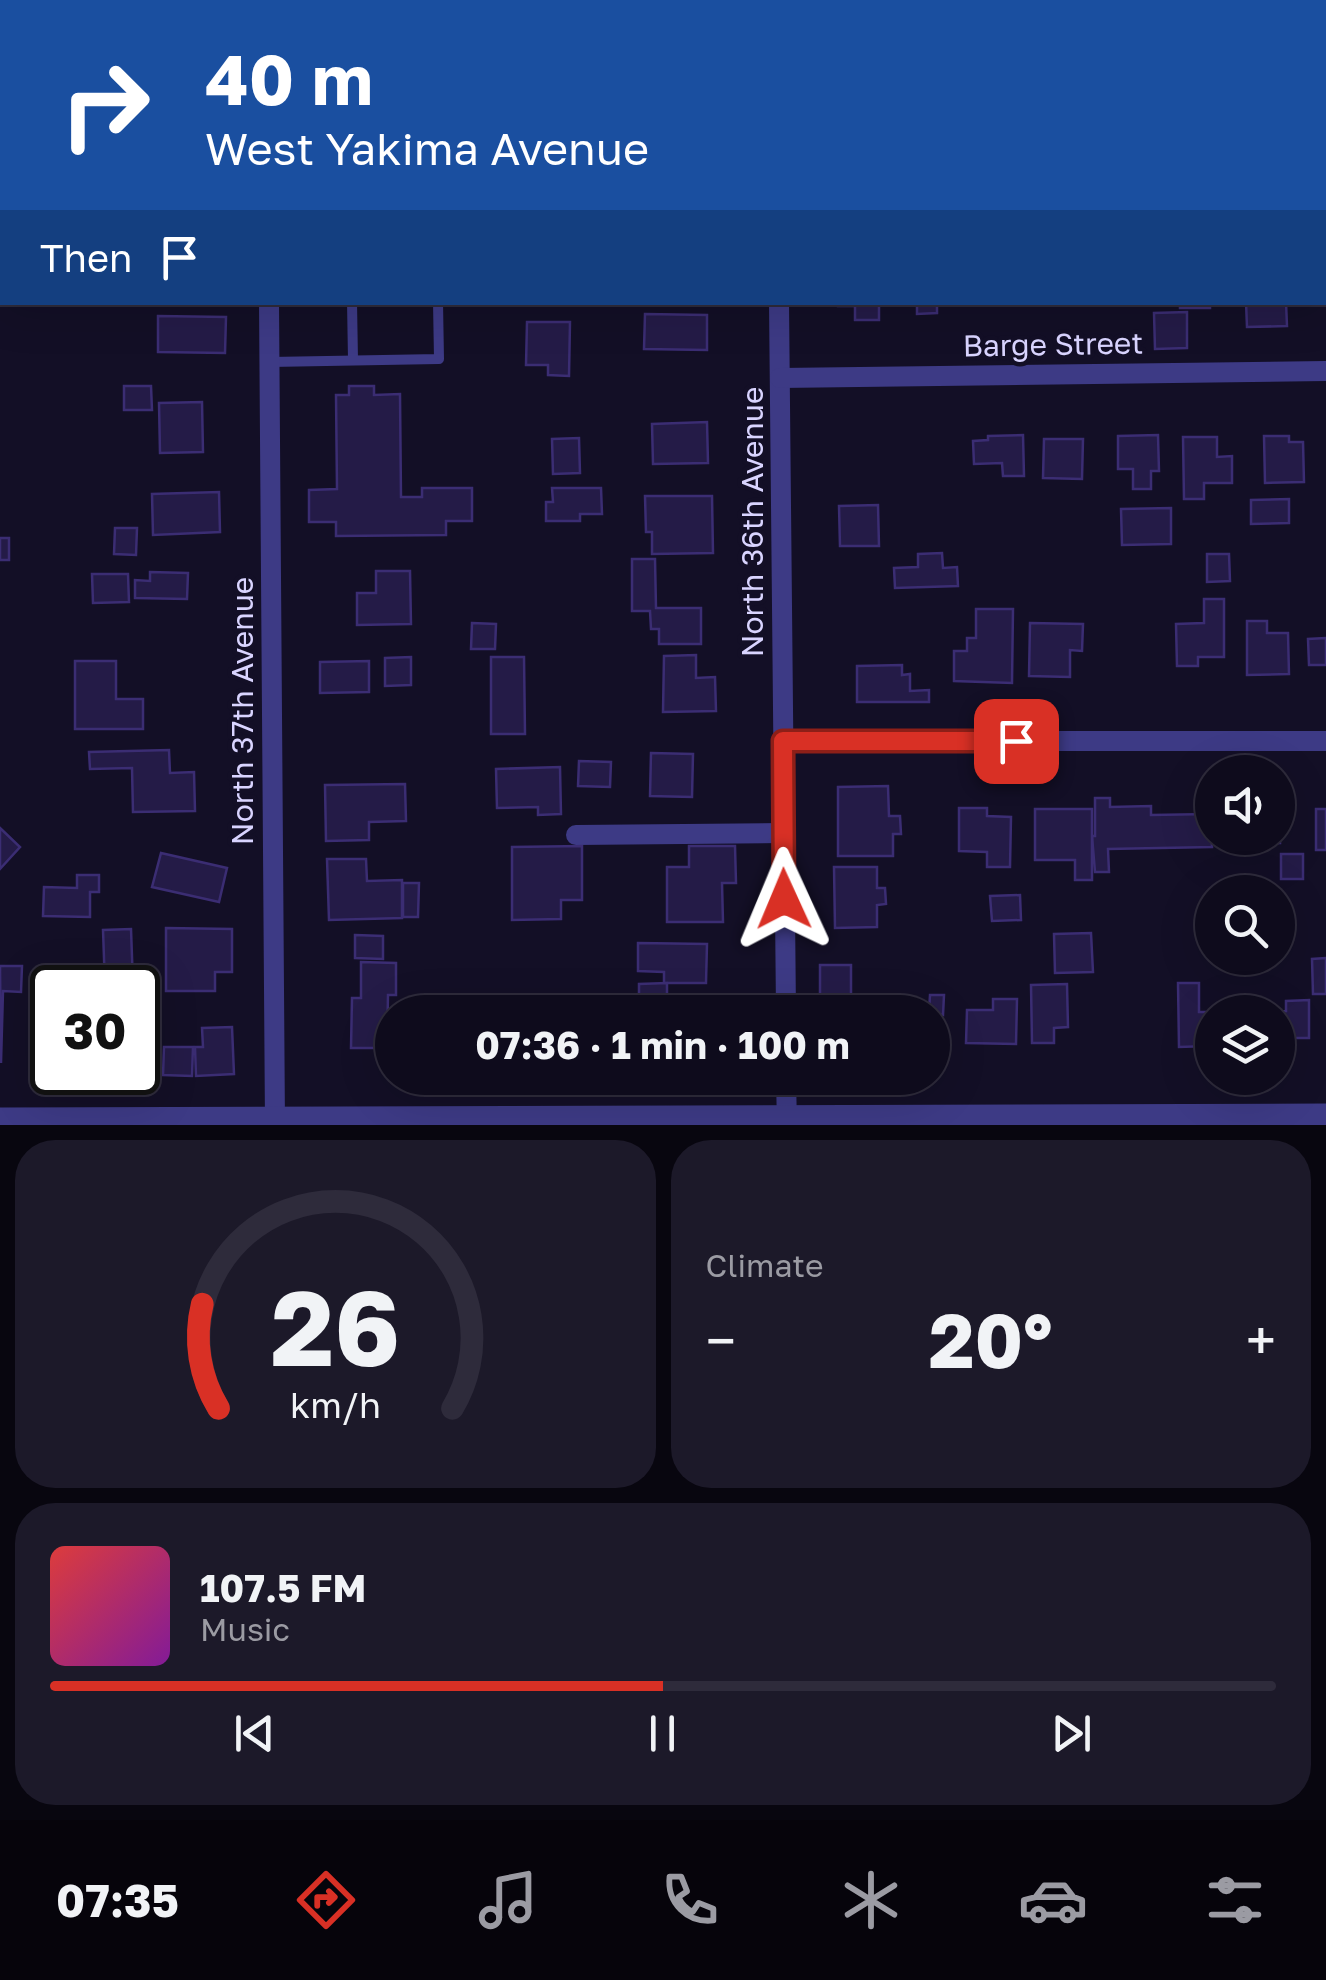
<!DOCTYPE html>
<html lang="en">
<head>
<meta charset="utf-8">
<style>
	:root { --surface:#0e0b1c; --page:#1c1929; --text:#f1f3f6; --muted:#9b9ba3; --line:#2e2b3b; --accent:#d93025 }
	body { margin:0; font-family:"Golos Text",sans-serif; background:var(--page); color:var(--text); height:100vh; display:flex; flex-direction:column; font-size:38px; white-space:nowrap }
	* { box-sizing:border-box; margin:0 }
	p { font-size:32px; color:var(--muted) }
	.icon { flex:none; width:55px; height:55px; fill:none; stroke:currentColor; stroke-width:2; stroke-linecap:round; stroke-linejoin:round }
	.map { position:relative; height:1125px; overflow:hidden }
	.drawer { display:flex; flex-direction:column; gap:15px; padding:15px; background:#08060f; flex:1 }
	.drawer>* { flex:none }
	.banner { position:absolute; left:0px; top:0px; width:1328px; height:305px; box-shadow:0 10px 40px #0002,0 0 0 2px var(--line); background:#1a4fa0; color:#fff; overflow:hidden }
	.controls { position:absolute; left:1195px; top:755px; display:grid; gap:20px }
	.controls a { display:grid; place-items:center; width:100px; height:100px; border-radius:50%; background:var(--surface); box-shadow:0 10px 40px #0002,0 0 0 2px var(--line); font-size:50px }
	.speed { position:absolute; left:30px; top:965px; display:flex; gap:20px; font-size:50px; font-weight:700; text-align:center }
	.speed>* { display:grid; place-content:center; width:130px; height:130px; border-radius:50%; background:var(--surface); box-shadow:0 10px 40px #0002,0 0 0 2px var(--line); line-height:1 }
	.speed .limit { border:5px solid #111; border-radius:15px; background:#fff; color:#111 }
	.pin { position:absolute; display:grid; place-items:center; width:85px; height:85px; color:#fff; margin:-42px; border-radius:20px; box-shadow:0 5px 15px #0006 }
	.me { position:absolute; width:110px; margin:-55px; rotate:359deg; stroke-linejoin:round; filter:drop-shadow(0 0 8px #0008) }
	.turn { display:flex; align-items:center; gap:35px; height:210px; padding:0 40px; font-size:45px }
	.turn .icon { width:130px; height:130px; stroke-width:2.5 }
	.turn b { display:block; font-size:70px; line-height:85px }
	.then { display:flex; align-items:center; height:95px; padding:0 40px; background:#0003; gap:20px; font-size:38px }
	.big { font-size:75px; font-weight:700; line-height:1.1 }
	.drawer .tile { flex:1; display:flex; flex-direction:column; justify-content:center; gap:15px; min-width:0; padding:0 35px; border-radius:40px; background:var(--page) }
	.drawer .dial { align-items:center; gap:0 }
	.dial svg { height:260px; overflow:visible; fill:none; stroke:var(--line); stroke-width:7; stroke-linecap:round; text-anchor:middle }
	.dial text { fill:var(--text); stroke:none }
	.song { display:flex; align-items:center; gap:30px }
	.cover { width:120px; height:120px; border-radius:15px; background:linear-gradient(135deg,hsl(0 70% 55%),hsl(290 70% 35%)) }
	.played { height:10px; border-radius:5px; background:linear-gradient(90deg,var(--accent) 50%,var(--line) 50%) }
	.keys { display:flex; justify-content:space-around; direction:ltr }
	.heat { display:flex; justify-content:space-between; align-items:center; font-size:55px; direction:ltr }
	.drawer .tiles { flex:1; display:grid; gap:15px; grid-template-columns:1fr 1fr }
	.tile:last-child { grid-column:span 2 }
	.trip { position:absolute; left:375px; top:995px; width:575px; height:100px; border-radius:50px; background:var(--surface); box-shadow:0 10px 40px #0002,0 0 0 2px var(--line); font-weight:700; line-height:100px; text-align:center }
	.dock { display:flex; height:160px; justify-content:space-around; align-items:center; background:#06040b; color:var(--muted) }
	.dock .icon { width:70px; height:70px }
	.dock .current { color:var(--accent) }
	.dock b { font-size:45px; color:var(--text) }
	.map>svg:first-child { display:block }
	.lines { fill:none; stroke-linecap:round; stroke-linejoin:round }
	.stream { stroke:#0c2248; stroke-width:8 }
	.building { fill:#241b47; stroke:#3b2d73; stroke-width:2.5 }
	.service { stroke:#3d3a85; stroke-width:10 }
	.minor { stroke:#3d3a85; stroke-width:20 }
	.tertiary { stroke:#3d3a85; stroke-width:25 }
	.route-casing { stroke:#8d1f18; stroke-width:25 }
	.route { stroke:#d93025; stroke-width:18 }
	.labels { text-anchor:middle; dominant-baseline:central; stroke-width:9; stroke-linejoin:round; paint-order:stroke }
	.street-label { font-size:30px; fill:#d9d4ff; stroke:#130f26 }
</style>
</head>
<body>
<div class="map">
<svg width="1326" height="1125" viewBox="0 0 1326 1125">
	<rect width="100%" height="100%" fill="#130f26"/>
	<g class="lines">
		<g class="stream">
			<path d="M 141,2 L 142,0"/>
			<path d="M 0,196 L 2,192"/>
		</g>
	</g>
	<g class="building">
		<path d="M 838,302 L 879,302 L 879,320 L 855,320 L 855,306 L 838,306 Z"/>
		<path d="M 917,302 L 937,302 L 937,313 L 917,314 Z"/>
		<rect x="1180" y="302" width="30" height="6"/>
		<path d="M 1246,302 L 1286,302 L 1287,326 L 1247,327 Z"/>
		<path d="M 1187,312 L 1187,348 L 1155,349 L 1154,313 Z"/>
		<path d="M 645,314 L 707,315 L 707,350 L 644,349 Z"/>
		<path d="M 158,316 L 226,317 L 225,353 L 158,352 Z"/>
		<path d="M 527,322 L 570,322 L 569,376 L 548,375 L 548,365 L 526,365 Z"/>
		<path d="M 124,386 L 151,386 L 152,410 L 124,410 Z"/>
		<path d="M 349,386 L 374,386 L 374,395 L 400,394 L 401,497 L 422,497 L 422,488 L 472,488 L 472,521 L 446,521 L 446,535 L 336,536 L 336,522 L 309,522 L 309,490 L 337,489 L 336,395 L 349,395 Z"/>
		<path d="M 202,402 L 203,452 L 160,453 L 159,403 Z"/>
		<path d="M 707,422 L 708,463 L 653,464 L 652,424 Z"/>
		<path d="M 1023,435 L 1024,476 L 1003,476 L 1002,463 L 974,464 L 973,441 L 988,440 L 988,436 Z"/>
		<path d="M 1158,435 L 1159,471 L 1151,471 L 1151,489 L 1133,489 L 1133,469 L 1118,469 L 1118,436 Z"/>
		<path d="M 1264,436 L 1289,436 L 1289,442 L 1303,442 L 1304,482 L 1265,483 Z"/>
		<path d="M 1183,437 L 1217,437 L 1217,457 L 1232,456 L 1232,483 L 1204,483 L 1204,499 L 1184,499 Z"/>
		<path d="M 579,438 L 580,473 L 553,474 L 552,439 Z"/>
		<path d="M 1044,439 L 1083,439 L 1082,479 L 1043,478 Z"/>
		<path d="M 552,488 L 601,488 L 602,514 L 580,514 L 580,521 L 546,521 L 546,502 L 553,502 Z"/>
		<path d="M 219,492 L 220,532 L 153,535 L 152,494 Z"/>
		<path d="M 645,496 L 712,496 L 713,553 L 652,554 L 652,532 L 646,532 Z"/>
		<path d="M 1289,499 L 1289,523 L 1251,524 L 1251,500 Z"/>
		<path d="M 878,505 L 879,546 L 840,546 L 839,506 Z"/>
		<path d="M 1171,508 L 1171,544 L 1122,545 L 1121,509 Z"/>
		<path d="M 115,528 L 137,528 L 136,555 L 114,554 Z"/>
		<rect x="0" y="538" width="9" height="22"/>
		<path d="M 942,553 L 943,568 L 957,567 L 958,586 L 895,588 L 894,568 L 918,567 L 918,554 Z"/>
		<path d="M 1207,554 L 1229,554 L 1230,581 L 1207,582 Z"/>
		<path d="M 632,559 L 655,559 L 656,608 L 701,608 L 701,644 L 659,644 L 659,629 L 651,629 L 650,611 L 632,611 Z"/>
		<path d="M 376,571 L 410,571 L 411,624 L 357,625 L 357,593 L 376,593 Z"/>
		<path d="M 150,572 L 188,573 L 187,599 L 135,598 L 135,580 L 150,581 Z"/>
		<path d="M 92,574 L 128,574 L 129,602 L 93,603 Z"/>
		<path d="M 1204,599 L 1224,599 L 1224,657 L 1198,657 L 1198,666 L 1177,666 L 1176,624 L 1204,623 Z"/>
		<path d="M 976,609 L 1013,609 L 1012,683 L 954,681 L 954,651 L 967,651 L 967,638 L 976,638 Z"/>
		<path d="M 1247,621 L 1267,621 L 1267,633 L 1288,633 L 1289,674 L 1247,675 Z"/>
		<path d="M 472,623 L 496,624 L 495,649 L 471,649 Z"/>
		<path d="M 1030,623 L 1083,624 L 1082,651 L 1070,650 L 1070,677 L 1029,676 Z"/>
		<path d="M 1326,638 L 1326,665 L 1309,665 L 1308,639 Z"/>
		<path d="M 696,655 L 696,678 L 715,677 L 716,711 L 663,712 L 664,656 Z"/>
		<path d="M 411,657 L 411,685 L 385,686 L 385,658 Z"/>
		<path d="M 491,657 L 524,657 L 525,734 L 491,734 Z"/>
		<path d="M 75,661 L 116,661 L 116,699 L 143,699 L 143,729 L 75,729 Z"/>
		<path d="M 369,661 L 369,692 L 320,693 L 320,662 Z"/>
		<path d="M 902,665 L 902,675 L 910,674 L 910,691 L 929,690 L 929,702 L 857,702 L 857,666 Z"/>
		<path d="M 169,750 L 170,773 L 194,772 L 195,811 L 133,812 L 132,768 L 90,769 L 89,752 Z"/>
		<path d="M 651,753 L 693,754 L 692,797 L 650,796 Z"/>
		<path d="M 579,761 L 611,762 L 610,787 L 578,786 Z"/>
		<path d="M 560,767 L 561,814 L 538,815 L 538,807 L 497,808 L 496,769 Z"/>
		<path d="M 405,784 L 406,821 L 369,822 L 369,840 L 326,841 L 325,785 Z"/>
		<path d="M 888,786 L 889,816 L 900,816 L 901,834 L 893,834 L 893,856 L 838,856 L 838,787 Z"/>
		<path d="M 1095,798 L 1110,798 L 1110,807 L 1151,806 L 1151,815 L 1211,814 L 1212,847 L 1108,849 L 1109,872 L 1095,872 L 1092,836 L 1095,836 Z"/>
		<path d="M 1278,804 L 1280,843 L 1238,844 L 1238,838 L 1278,838 Z"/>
		<path d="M 959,808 L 987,808 L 987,816 L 1011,817 L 1010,867 L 987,867 L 987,852 L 959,851 Z"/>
		<path d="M 1035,809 L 1092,809 L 1092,880 L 1075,880 L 1075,860 L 1035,860 Z"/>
		<rect x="1316" y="809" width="10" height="41"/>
		<path d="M 0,828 L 20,847 L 0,869 Z"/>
		<path d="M 582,846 L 582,900 L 561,900 L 561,919 L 512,920 L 512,847 Z"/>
		<path d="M 689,846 L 735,846 L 736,883 L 722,883 L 723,922 L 667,922 L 667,867 L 689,867 Z"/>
		<path d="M 161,853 L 227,868 L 219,902 L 152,887 Z"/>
		<rect x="1281" y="854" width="22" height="25"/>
		<path d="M 327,859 L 366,859 L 367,881 L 402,880 L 402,918 L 329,920 Z"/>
		<path d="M 834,867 L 877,867 L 877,888 L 885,888 L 886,904 L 877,905 L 877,927 L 835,928 Z"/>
		<path d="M 77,875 L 99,875 L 99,892 L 90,892 L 90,917 L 43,916 L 44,887 L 77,888 Z"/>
		<path d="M 403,883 L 419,883 L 418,917 L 403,917 Z"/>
		<path d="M 1020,895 L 1021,920 L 992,921 L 990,896 Z"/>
		<path d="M 166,928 L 232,929 L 232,972 L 215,972 L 215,991 L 166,991 Z"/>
		<path d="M 131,929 L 133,985 L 105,986 L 103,930 Z"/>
		<path d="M 1091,933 L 1093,972 L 1055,973 L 1054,934 Z"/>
		<path d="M 355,935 L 383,936 L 383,959 L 355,958 Z"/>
		<path d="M 638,943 L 707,944 L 706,983 L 664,983 L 664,972 L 638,971 Z"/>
		<path d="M 1326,958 L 1326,994 L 1313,994 L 1312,959 Z"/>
		<path d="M 361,962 L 396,963 L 396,995 L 388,995 L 387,1048 L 351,1048 L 352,998 L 361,998 Z"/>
		<path d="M 820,965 L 851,965 L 851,995 L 834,995 L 834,1006 L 873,1005 L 873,1012 L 820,1012 Z"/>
		<path d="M 0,966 L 22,966 L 21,992 L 3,991 L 1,1063 Z"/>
		<path d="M 667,983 L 667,997 L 731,997 L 731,1006 L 670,1006 L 669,1012 L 639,1012 L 639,984 Z"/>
		<path d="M 1178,983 L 1199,983 L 1199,1012 L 1238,1012 L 1212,1012 L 1212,1058 L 1209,1058 L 1209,1046 L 1179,1047 Z"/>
		<path d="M 1067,984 L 1068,1027 L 1054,1028 L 1054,1043 L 1032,1043 L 1031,985 Z"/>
		<path d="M 930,995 L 944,995 L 943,1015 L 929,1012 Z"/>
		<path d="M 993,999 L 1017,999 L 1016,1044 L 966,1043 L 967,1010 L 993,1010 Z"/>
		<path d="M 1309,1000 L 1309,1038 L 1287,1038 L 1287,1044 L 1278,1044 L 1278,1012 L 1248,1012 L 1286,1011 L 1286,1001 Z"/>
		<path d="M 232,1027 L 234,1074 L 196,1076 L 195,1047 L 203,1047 L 202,1028 Z"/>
		<path d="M 164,1047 L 193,1047 L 192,1076 L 163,1075 Z"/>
		<path d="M 676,1078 L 721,1078 L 721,1083 L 676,1084 Z"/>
	</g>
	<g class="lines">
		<g class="service">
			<path d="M 352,302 L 353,360"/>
			<path d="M 270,362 L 439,359 L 438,302"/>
		</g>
		<g class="minor">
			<path d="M 267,0 L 267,2"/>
			<path d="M 775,0 L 775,2"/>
			<path d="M 1325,167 L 1326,167"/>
			<path d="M 269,302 L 275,1125"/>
			<path d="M 779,302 L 786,1012"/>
			<path d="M 780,378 L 1326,371"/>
			<path d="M 783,741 L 1326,741"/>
			<path d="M 576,835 L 783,833"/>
			<path d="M 786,1078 L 787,1125"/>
		</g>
		<path class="tertiary" d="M 0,1120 L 1326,1116"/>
	</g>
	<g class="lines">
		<g class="route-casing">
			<path id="route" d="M 784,899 L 783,741 L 1016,741"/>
		</g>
		<use href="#route" class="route"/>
	</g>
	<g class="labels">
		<g class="street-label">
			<text transform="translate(1053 344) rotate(-1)">Barge Street</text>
			<text transform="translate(752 522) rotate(-90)">North 36th Avenue</text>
			<text transform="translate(242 711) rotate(-90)">North 37th Avenue</text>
		</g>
	</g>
</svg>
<div class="controls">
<a><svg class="icon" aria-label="sound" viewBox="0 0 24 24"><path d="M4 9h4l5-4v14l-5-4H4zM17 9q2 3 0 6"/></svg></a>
<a><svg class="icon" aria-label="search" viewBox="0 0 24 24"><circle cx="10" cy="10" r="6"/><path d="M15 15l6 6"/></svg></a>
<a><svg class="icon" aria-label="layers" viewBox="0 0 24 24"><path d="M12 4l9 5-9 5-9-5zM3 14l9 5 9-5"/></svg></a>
</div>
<div class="speed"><div class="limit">30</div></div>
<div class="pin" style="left:1016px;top:741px;background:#d93025"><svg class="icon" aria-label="arrive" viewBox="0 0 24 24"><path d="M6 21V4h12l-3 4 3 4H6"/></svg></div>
<svg class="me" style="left:784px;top:899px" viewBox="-20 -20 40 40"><path d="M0-17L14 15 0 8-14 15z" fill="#d93025" stroke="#fff" stroke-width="4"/></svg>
<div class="trip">07:36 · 1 min · 100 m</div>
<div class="banner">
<div class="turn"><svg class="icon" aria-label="right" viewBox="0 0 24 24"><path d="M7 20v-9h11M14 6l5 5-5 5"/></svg><div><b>40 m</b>West Yakima Avenue</div></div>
<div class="then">Then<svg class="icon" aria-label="arrive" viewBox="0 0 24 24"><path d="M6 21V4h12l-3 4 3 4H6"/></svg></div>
</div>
</div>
<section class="drawer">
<div class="tiles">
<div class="tile dial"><svg viewBox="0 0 100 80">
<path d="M14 69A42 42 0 1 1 86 69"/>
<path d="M14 69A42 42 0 0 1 9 37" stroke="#d93025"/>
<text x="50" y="56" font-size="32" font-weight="700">26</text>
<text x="50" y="72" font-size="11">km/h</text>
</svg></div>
<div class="tile"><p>Climate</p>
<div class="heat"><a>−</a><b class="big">20°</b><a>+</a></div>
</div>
<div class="tile">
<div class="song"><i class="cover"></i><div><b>107.5 FM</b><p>Music</p></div></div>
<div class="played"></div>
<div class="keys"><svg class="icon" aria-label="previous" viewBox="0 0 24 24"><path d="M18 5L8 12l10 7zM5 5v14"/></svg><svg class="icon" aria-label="pause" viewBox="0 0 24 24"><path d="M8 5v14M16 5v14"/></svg><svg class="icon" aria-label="next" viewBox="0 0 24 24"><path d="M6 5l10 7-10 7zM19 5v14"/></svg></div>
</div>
</div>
</section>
<nav class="dock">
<b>07:35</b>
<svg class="icon current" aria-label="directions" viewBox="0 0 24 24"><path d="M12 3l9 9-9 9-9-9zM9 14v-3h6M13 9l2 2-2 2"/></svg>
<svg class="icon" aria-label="music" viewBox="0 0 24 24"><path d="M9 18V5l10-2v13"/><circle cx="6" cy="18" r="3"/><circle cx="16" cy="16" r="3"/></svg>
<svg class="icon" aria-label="phone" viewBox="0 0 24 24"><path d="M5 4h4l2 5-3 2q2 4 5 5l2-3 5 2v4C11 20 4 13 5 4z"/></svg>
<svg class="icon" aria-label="climate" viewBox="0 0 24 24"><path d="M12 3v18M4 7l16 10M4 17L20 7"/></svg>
<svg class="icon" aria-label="car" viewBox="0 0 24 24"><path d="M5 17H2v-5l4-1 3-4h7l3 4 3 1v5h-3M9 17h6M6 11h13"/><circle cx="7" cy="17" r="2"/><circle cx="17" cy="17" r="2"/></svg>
<svg class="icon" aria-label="filters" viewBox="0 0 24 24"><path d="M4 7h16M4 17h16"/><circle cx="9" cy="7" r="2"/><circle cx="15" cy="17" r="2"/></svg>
</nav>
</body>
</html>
